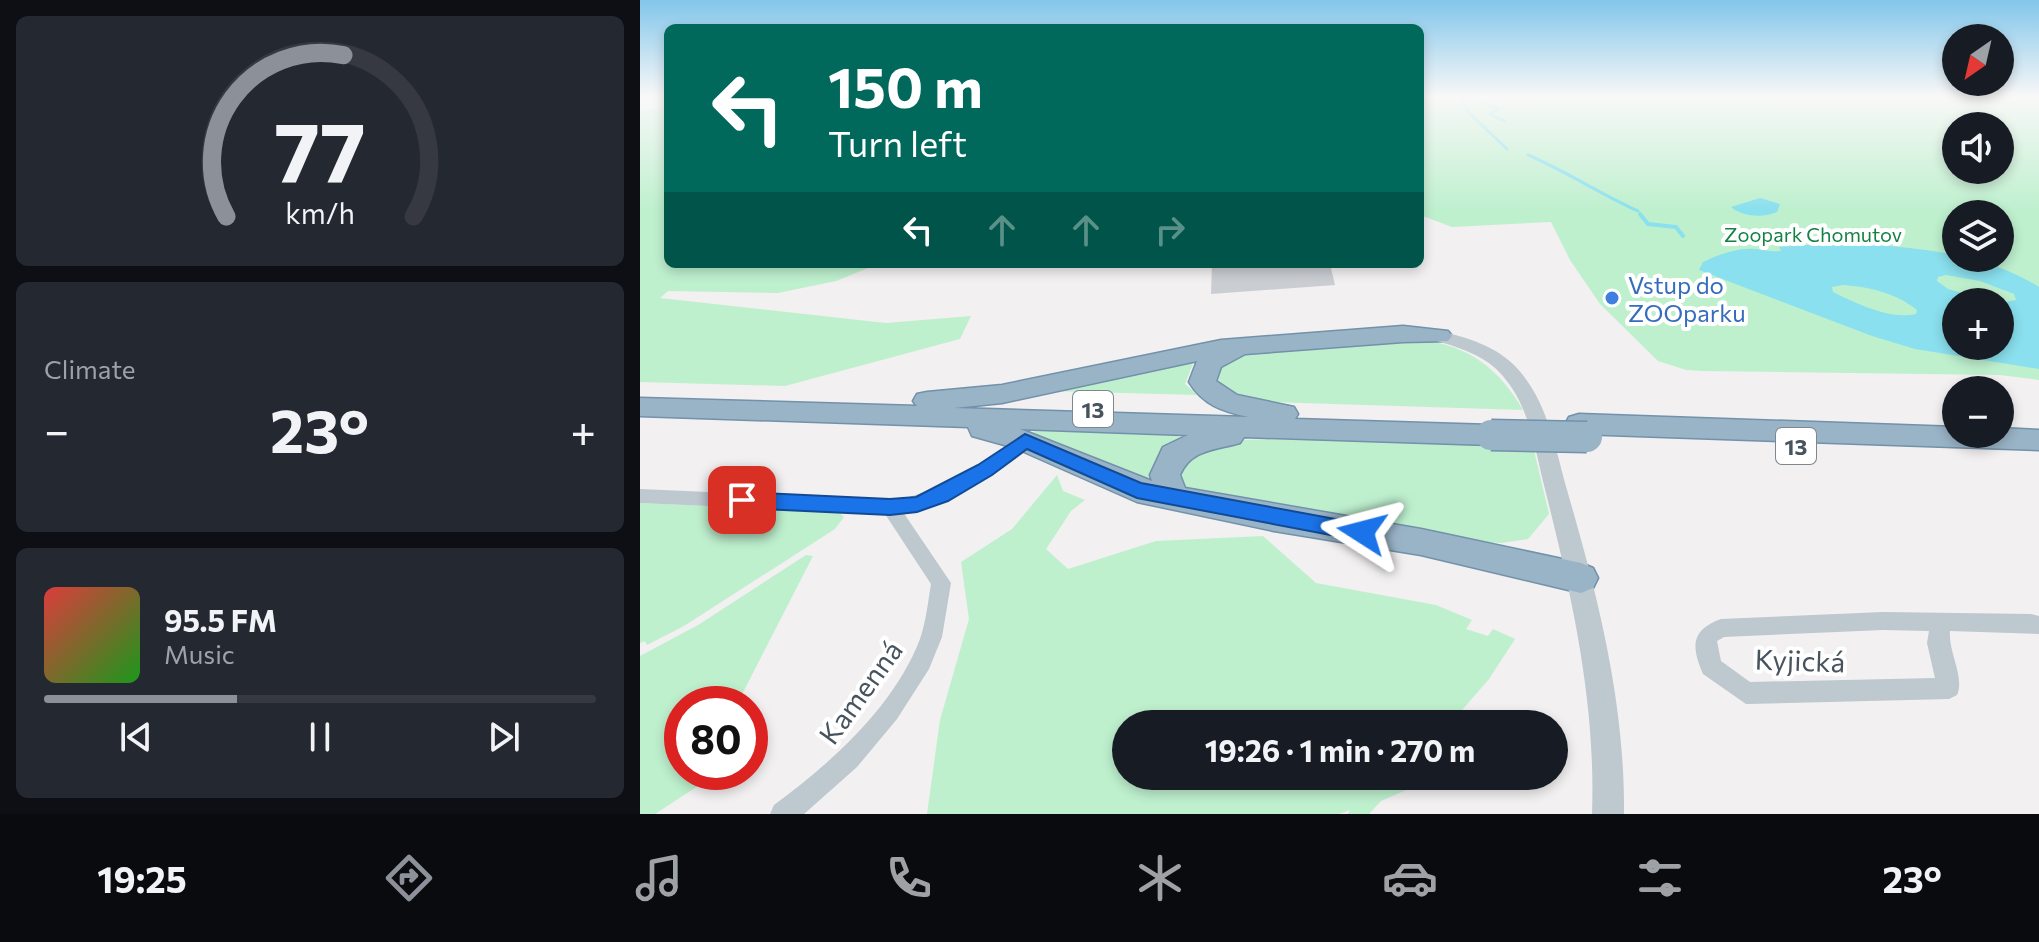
<!DOCTYPE html>
<html lang="en">
<head>
<meta charset="utf-8">
<style>
	:root { --surface:#171b24; --page:#242831; --text:#f1f3f6; --muted:#9ea1a6; --line:#363941; --accent:#8c9099 }
	body { margin:0; font-family:Commissioner,sans-serif; background:var(--page); color:var(--text); height:100vh; display:flex; flex-direction:column; font-size:30px; white-space:nowrap }
	* { box-sizing:border-box; margin:0 }
	p { font-size:26px; color:var(--muted) }
	.icon { flex:none; width:44px; height:44px; fill:none; stroke:currentColor; stroke-width:2; stroke-linecap:round; stroke-linejoin:round }
	.map { position:relative; flex:1; overflow:hidden }
	.sheet { display:flex; flex-direction:column; gap:16px; padding:16px; background:#0d0f14; width:640px }
	.sheet>* { flex:none }
	.banner { position:absolute; left:24px; top:24px; width:760px; height:244px; border-radius:12px; box-shadow:0 4px 12px #0003; background:#00695c; color:#fff; overflow:hidden }
	.needle { width:52px; rotate:214deg }
	.buttons { position:absolute; left:1302px; top:24px; display:grid; gap:16px }
	.buttons a { display:grid; place-items:center; width:72px; height:72px; border-radius:50%; background:var(--surface); box-shadow:0 4px 12px #0003; font-size:40px }
	.speed { position:absolute; left:24px; top:686px; display:flex; gap:16px; font-size:40px; font-weight:700; text-align:center }
	.speed>* { display:grid; place-content:center; width:104px; height:104px; border-radius:50%; background:var(--surface); box-shadow:0 4px 12px #0003; line-height:1 }
	.speed .limit { border:12px solid #d22; background:#fff; color:#111 }
	.pin { position:absolute; display:grid; place-items:center; width:68px; height:68px; color:#fff; margin:-34px; border-radius:16px; box-shadow:0 4px 12px #0006 }
	.me { position:absolute; width:88px; margin:-44px; rotate:279deg; stroke-linejoin:round; filter:drop-shadow(0 0 6px #0008) }
	.turn { display:flex; align-items:center; gap:28px; height:168px; padding:0 32px; font-size:36px }
	.turn .icon { width:104px; height:104px; stroke-width:2.5 }
	.turn b { display:block; font-size:56px; line-height:68px }
	.lanes { display:flex; align-items:center; height:76px; padding:0 32px; background:#0003; justify-content:center; gap:40px; direction:ltr }
	.lanes .off { opacity:.35 }
	.big { font-size:60px; font-weight:700; line-height:1.1 }
	.sheet .card { flex:1; display:flex; flex-direction:column; justify-content:center; gap:12px; min-width:0; padding:0 28px; border-radius:12px; background:var(--page) }
	.sheet .dial { align-items:center; gap:0 }
	.dial svg { height:208px; overflow:visible; fill:none; stroke:var(--line); stroke-width:7; stroke-linecap:round; text-anchor:middle }
	.dial text { fill:var(--text); stroke:none }
	.song { display:flex; align-items:center; gap:24px }
	.cover { width:96px; height:96px; border-radius:12px; background:linear-gradient(135deg,hsl(0 70% 55%),hsl(120 70% 35%)) }
	.played { height:8px; border-radius:4px; background:linear-gradient(90deg,var(--accent) 35%,var(--line) 35%) }
	.keys { display:flex; justify-content:space-around; direction:ltr }
	.heat { display:flex; justify-content:space-between; align-items:center; font-size:44px; direction:ltr }
	.trip { position:absolute; left:472px; top:710px; width:456px; height:80px; border-radius:40px; background:var(--surface); box-shadow:0 4px 12px #0003; font-weight:700; line-height:80px; text-align:center }
	.tab-bar { display:flex; height:128px; justify-content:space-around; align-items:center; background:#090b0e; color:var(--muted) }
	.tab-bar .icon { width:56px; height:56px }
	.tab-bar .active { color:var(--accent) }
	.tab-bar b { font-size:36px; color:var(--text) }
	main { display:flex; flex:1; min-height:0 }
	.map>svg:first-child { display:block }
	.green { fill:#bef0ce; fill-rule:evenodd }
	.water { fill:#8ae0ee; fill-rule:evenodd }
	.lines { fill:none; stroke-linecap:round; stroke-linejoin:round }
	.stream-far1 { stroke:#8ae0ee; stroke-width:3 }
	.stream { stroke:#8ae0ee; stroke-width:4 }
	.building { fill:#cacdd2 }
	.trunk-casing { stroke:#7291ab; stroke-width:3 }
	.minor { fill:#bdc8cf; fill-rule:evenodd }
	.tertiary { fill:#bdc8cf; fill-rule:evenodd }
	.trunk { fill:#9ab4c7; fill-rule:evenodd }
	.trunk-bridge-casing { stroke:#7291ab; stroke-width:33; stroke-linecap:butt }
	.trunk-bridge { stroke:#9ab4c7; stroke-width:30 }
	.route { fill:#1a73e8; stroke:#114b97; stroke-width:2 }
	.shop-dot { fill:#3f7fe0; stroke:#fff; stroke-width:3 }
	.labels { text-anchor:middle; dominant-baseline:central; stroke-width:8; stroke-linejoin:round; paint-order:stroke }
	.far-park-label { font-size:20px; fill:#158245; stroke:#fff }
	.shield { fill:#fff; stroke:#7e878e; stroke-width:2 }
	.shield-label { font-size:22px; font-weight:bold; fill:#47545e }
	.shop-label { font-size:24px; fill:#366cbe; stroke:#fff; text-anchor:start }
	.near-street-label { font-size:28px; fill:#47545e; stroke:#fff }
</style>
</head>
<body>
<main>
<section class="sheet">
<div class="card dial"><svg viewBox="0 0 100 80">
<path d="M14 69A42 42 0 1 1 86 69"/>
<path d="M14 69A42 42 0 0 1 59 7" stroke="#8c9099"/>
<text x="50" y="56" font-size="32" font-weight="700">77</text>
<text x="50" y="72" font-size="11">km/h</text>
</svg></div>
<div class="card"><p>Climate</p>
<div class="heat"><a>−</a><b class="big">23°</b><a>+</a></div>
</div>
<div class="card">
<div class="song"><i class="cover"></i><div><b>95.5 FM</b><p>Music</p></div></div>
<div class="played"></div>
<div class="keys"><svg class="icon" aria-label="previous" viewBox="0 0 24 24"><path d="M18 5L8 12l10 7zM5 5v14"/></svg><svg class="icon" aria-label="pause" viewBox="0 0 24 24"><path d="M8 5v14M16 5v14"/></svg><svg class="icon" aria-label="next" viewBox="0 0 24 24"><path d="M6 5l10 7-10 7zM19 5v14"/></svg></div>
</div>
</section>
<div class="map">
<svg width="1399" height="814" viewBox="0 0 1399 814">
	<rect width="100%" height="100%" fill="#f2f0f0"/>
	<g class="green">
		<path d="M 28,96 L 28,264 L 238,264 L 196,281 L 138,293 L 28,291 L 20,298 L 246,323 L 331,316 L 320,339 L 145,386 L 0,382 L 0,111 L 24,107 Z"/>
		<path d="M 780,96 L 1380,96 L 1399,100 L 1399,380 L 1360,375 L 1062,371 L 1046,370 L 1018,361 L 960,304 L 930,260 L 911,222 L 812,227 L 780,215 ZM 1316,126 L 1360,126 L 1360,170 L 1316,170 ZM 1316,214 L 1360,214 L 1360,258 L 1316,258 ZM 1316,302 L 1360,302 L 1360,346 L 1316,346 Z"/>
		<path d="M 780,340 C 829,345 859,369 883,410 L 628,402 L 591,396 L 575,388 L 570,370 L 596,354 Z"/>
		<path d="M 554,361 L 545,384 L 558,395 L 410,391 Z"/>
		<path d="M 395,430 L 537,436 L 540,437 L 513,482 L 392,434 Z"/>
		<path d="M 643,439 L 893,446 L 909,514 L 888,539 L 862,543 L 818,541 L 550,493 C 538,480 538,476 543,459 L 597,440 Z"/>
		<path d="M 417,475 L 423,491 L 445,500 L 431,511 L 406,549 L 428,569 L 516,541 L 623,536 L 676,583 L 796,605 L 832,620 L 826,629 L 848,636 L 853,629 L 875,639 L 849,679 L 810,724 L 486,724 L 486,776 L 798,776 L 741,801 L 729,814 L 708,814 L 710,810 L 699,814 L 287,814 L 300,720 L 329,619 L 321,562 L 372,529 Z"/>
		<path d="M 0,503 L 199,512 L 204,517 L 195,529 L 44,626 L 7,645 L 5,641 L 0,643 Z"/>
		<path d="M 166,555 L 173,556 L 97,704 L 42,704 L 42,772 L 67,772 L 61,784 L 15,814 L 0,814 L 0,656 L 58,625 Z"/>
	</g>
	<g class="water">
		<path d="M 1120,198 L 1140,204 L 1137,212 C 1124,218 1102,217 1091,207 Z"/>
		<path d="M 1194,243 C 1260,245 1343,251 1399,287 L 1399,369 L 1275,349 L 1232,336 L 1059,270 L 1063,262 C 1078,255 1098,247 1115,249 C 1125,250 1130,252 1141,251 L 1139,247 ZM 1306,275 L 1340,281 L 1374,294 L 1376,300 L 1360,303 L 1360,346 L 1316,346 L 1316,302 L 1356,302 L 1308,289 L 1297,281 L 1298,277 ZM 1203,285 C 1230,287 1256,293 1277,310 L 1276,314 C 1250,320 1215,303 1193,292 L 1192,287 Z"/>
	</g>
	<g class="lines">
		<g class="stream-far1">
			<path d="M 820,96 L 829,113 L 867,149"/>
			<path d="M 832,96 L 839,100"/>
			<path d="M 843,101 L 858,109 L 850,114 L 865,121"/>
			<path d="M 888,155 C 926,171 960,194 998,211"/>
		</g>
		<path class="stream" d="M 1000,214 L 1008,224 L 1036,227 L 1043,236"/>
	</g>
	<path class="building" d="M 572,264 L 690,264 L 695,285 L 571,294 Z"/>
	<g class="lines">
		<g class="trunk-casing">
			<g id="trunk">
				<path d="M 763,326 L 808,331 L 812,336 L 808,341 L 763,342 L 605,354 L 581,367 L 576,381 L 597,395 L 654,407 L 658,414 L 655,419 L 851,425 L 861,428 L 866,435 L 861,442 L 851,445 L 604,437 L 600,443 C 576,450 551,449 540,475 L 545,488 L 781,529 L 941,563 L 953,568 L 958,578 L 953,588 L 941,593 L 781,555 L 634,531 L 497,502 L 375,448 L 332,436 L 328,427 L 0,416 L 0,398 L 277,406 L 273,401 L 277,394 L 287,392 L 362,385 L 581,340 ZM 557,361 L 549,382 C 563,405 582,411 608,417 L 314,408 L 362,403 ZM 380,429 L 548,435 L 523,447 L 510,475 L 512,481 Z"/>
				<path d="M 939,414 L 1316,427 L 1316,434 L 1360,434 L 1360,428 L 1399,430 L 1399,450 L 939,434 L 929,431 L 925,424 L 929,417 Z"/>
			</g>
		</g>
		<g class="minor">
			<path d="M 385,435 L 393,441 L 391,445 C 353,475 312,504 263,512 L 311,583 L 302,637 L 289,669 L 257,719 L 217,767 L 164,814 L 130,814 L 134,805 C 191,763 254,707 280,639 C 286,622 288,602 291,584 L 245,514 L 0,503 L 0,489 L 250,500 L 269,497 L 299,488 L 332,470 Z"/>
			<path d="M 1243,612 L 1391,614 L 1399,616 L 1399,634 L 1310,631 C 1308,652 1325,677 1317,695 L 1309,699 L 1106,704 L 1063,674 C 1051,646 1051,630 1081,619 ZM 1243,630 L 1289,631 L 1287,643 L 1295,678 L 1110,682 L 1081,661 L 1077,641 L 1084,637 Z"/>
		</g>
		<path class="tertiary" d="M 799,331 C 826,337 856,346 876,367 C 907,400 915,447 927,490 C 958,597 985,702 984,814 L 952,814 C 956,702 932,597 905,489 C 895,450 890,406 862,375 C 845,355 818,347 793,340 L 790,336 Z"/>
		<use href="#trunk" class="trunk"/>
		<g class="trunk-bridge-casing">
			<path id="trunk-bridge" d="M 851,435 L 947,437"/>
		</g>
		<use href="#trunk-bridge" class="trunk-bridge"/>
	</g>
	<linearGradient id="sky" x2="0" y2="1"><stop stop-color="#82c6ea"/><stop offset="0.46" stop-color="#f9f8f8"/><stop offset="1" stop-color="#f9f8f8" stop-opacity="0"/></linearGradient>
	<rect width="1399" height="210" fill="url(#sky)"/>
	<path class="route" d="M 385,434 L 501,483 L 722,524 L 730,526 L 733,532 L 730,538 L 722,541 L 497,498 L 387,449 L 352,475 L 308,501 L 277,512 L 250,515 L 102,508 L 95,506 L 92,500 L 95,495 L 102,492 L 250,499 L 276,497 L 338,465 Z"/>
	<circle class="shop-dot" cx="972" cy="298" r="8"/>
	<g class="labels">
		<g class="far-park-label">
			<text x="1173" y="234">Zoopark Chomutov</text>
		</g>
		<g class="shield">
			<rect x="433" y="391" width="40" height="36" rx="6"/>
			<rect x="1136" y="428" width="40" height="36" rx="6"/>
		</g>
		<g class="shield-label">
			<text x="453" y="409">13</text>
			<text x="1156" y="446">13</text>
		</g>
		<g class="shop-label">
			<text x="988" y="284">Vstup do<tspan x="988" dy="28">ZOOparku</tspan></text>
		</g>
		<g class="near-street-label">
			<text transform="translate(1160 660) rotate(2)">Kyjická</text>
			<text transform="translate(220 692) rotate(-54)">Kamenná</text>
		</g>
	</g>
</svg>
<div class="buttons">
<a><svg class="needle" viewBox="-14 -14 28 28"><path d="M0-13l5 13h-10z" fill="#e53935"/><path d="M0 13l5-13h-10z" fill="#9ea1a6"/></svg></a>
<a><svg class="icon" aria-label="sound" viewBox="0 0 24 24"><path d="M4 9h4l5-4v14l-5-4H4zM17 9q2 3 0 6"/></svg></a>
<a><svg class="icon" aria-label="layers" viewBox="0 0 24 24"><path d="M12 4l9 5-9 5-9-5zM3 14l9 5 9-5"/></svg></a>
<a>+</a>
<a>−</a>
</div>
<div class="speed"><div class="limit">80</div></div>
<div class="pin" style="left:102px;top:500px;background:#d93025"><svg class="icon" aria-label="arrive" viewBox="0 0 24 24"><path d="M6 21V4h12l-3 4 3 4H6"/></svg></div>
<svg class="me" style="left:722px;top:532px" viewBox="-20 -20 40 40"><path d="M0-17L14 15 0 8-14 15z" fill="#1a73e8" stroke="#fff" stroke-width="4"/></svg>
<div class="trip">19:26 · 1 min · 270 m</div>
<div class="banner">
<div class="turn"><svg class="icon" aria-label="left" viewBox="0 0 24 24"><path d="M17 20v-9H6M10 6l-5 5 5 5"/></svg><div><b>150 m</b>Turn left</div></div>
<div class="lanes"><svg class="icon" aria-label="left" viewBox="0 0 24 24"><path d="M17 20v-9H6M10 6l-5 5 5 5"/></svg><svg class="icon off" aria-label="ahead" viewBox="0 0 24 24"><path d="M12 20V5M6 11l6-6 6 6"/></svg><svg class="icon off" aria-label="ahead" viewBox="0 0 24 24"><path d="M12 20V5M6 11l6-6 6 6"/></svg><svg class="icon off" aria-label="right" viewBox="0 0 24 24"><path d="M7 20v-9h11M14 6l5 5-5 5"/></svg></div>
</div>
</div>
</main>
<nav class="tab-bar">
<b>19:25</b>
<svg class="icon active" aria-label="directions" viewBox="0 0 24 24"><path d="M12 3l9 9-9 9-9-9zM9 14v-3h6M13 9l2 2-2 2"/></svg>
<svg class="icon" aria-label="music" viewBox="0 0 24 24"><path d="M9 18V5l10-2v13"/><circle cx="6" cy="18" r="3"/><circle cx="16" cy="16" r="3"/></svg>
<svg class="icon" aria-label="phone" viewBox="0 0 24 24"><path d="M5 4h4l2 5-3 2q2 4 5 5l2-3 5 2v4C11 20 4 13 5 4z"/></svg>
<svg class="icon" aria-label="climate" viewBox="0 0 24 24"><path d="M12 3v18M4 7l16 10M4 17L20 7"/></svg>
<svg class="icon" aria-label="car" viewBox="0 0 24 24"><path d="M5 17H2v-5l4-1 3-4h7l3 4 3 1v5h-3M9 17h6M6 11h13"/><circle cx="7" cy="17" r="2"/><circle cx="17" cy="17" r="2"/></svg>
<svg class="icon" aria-label="filters" viewBox="0 0 24 24"><path d="M4 7h16M4 17h16"/><circle cx="9" cy="7" r="2"/><circle cx="15" cy="17" r="2"/></svg>
<b>23°</b>
</nav>
</body>
</html>
